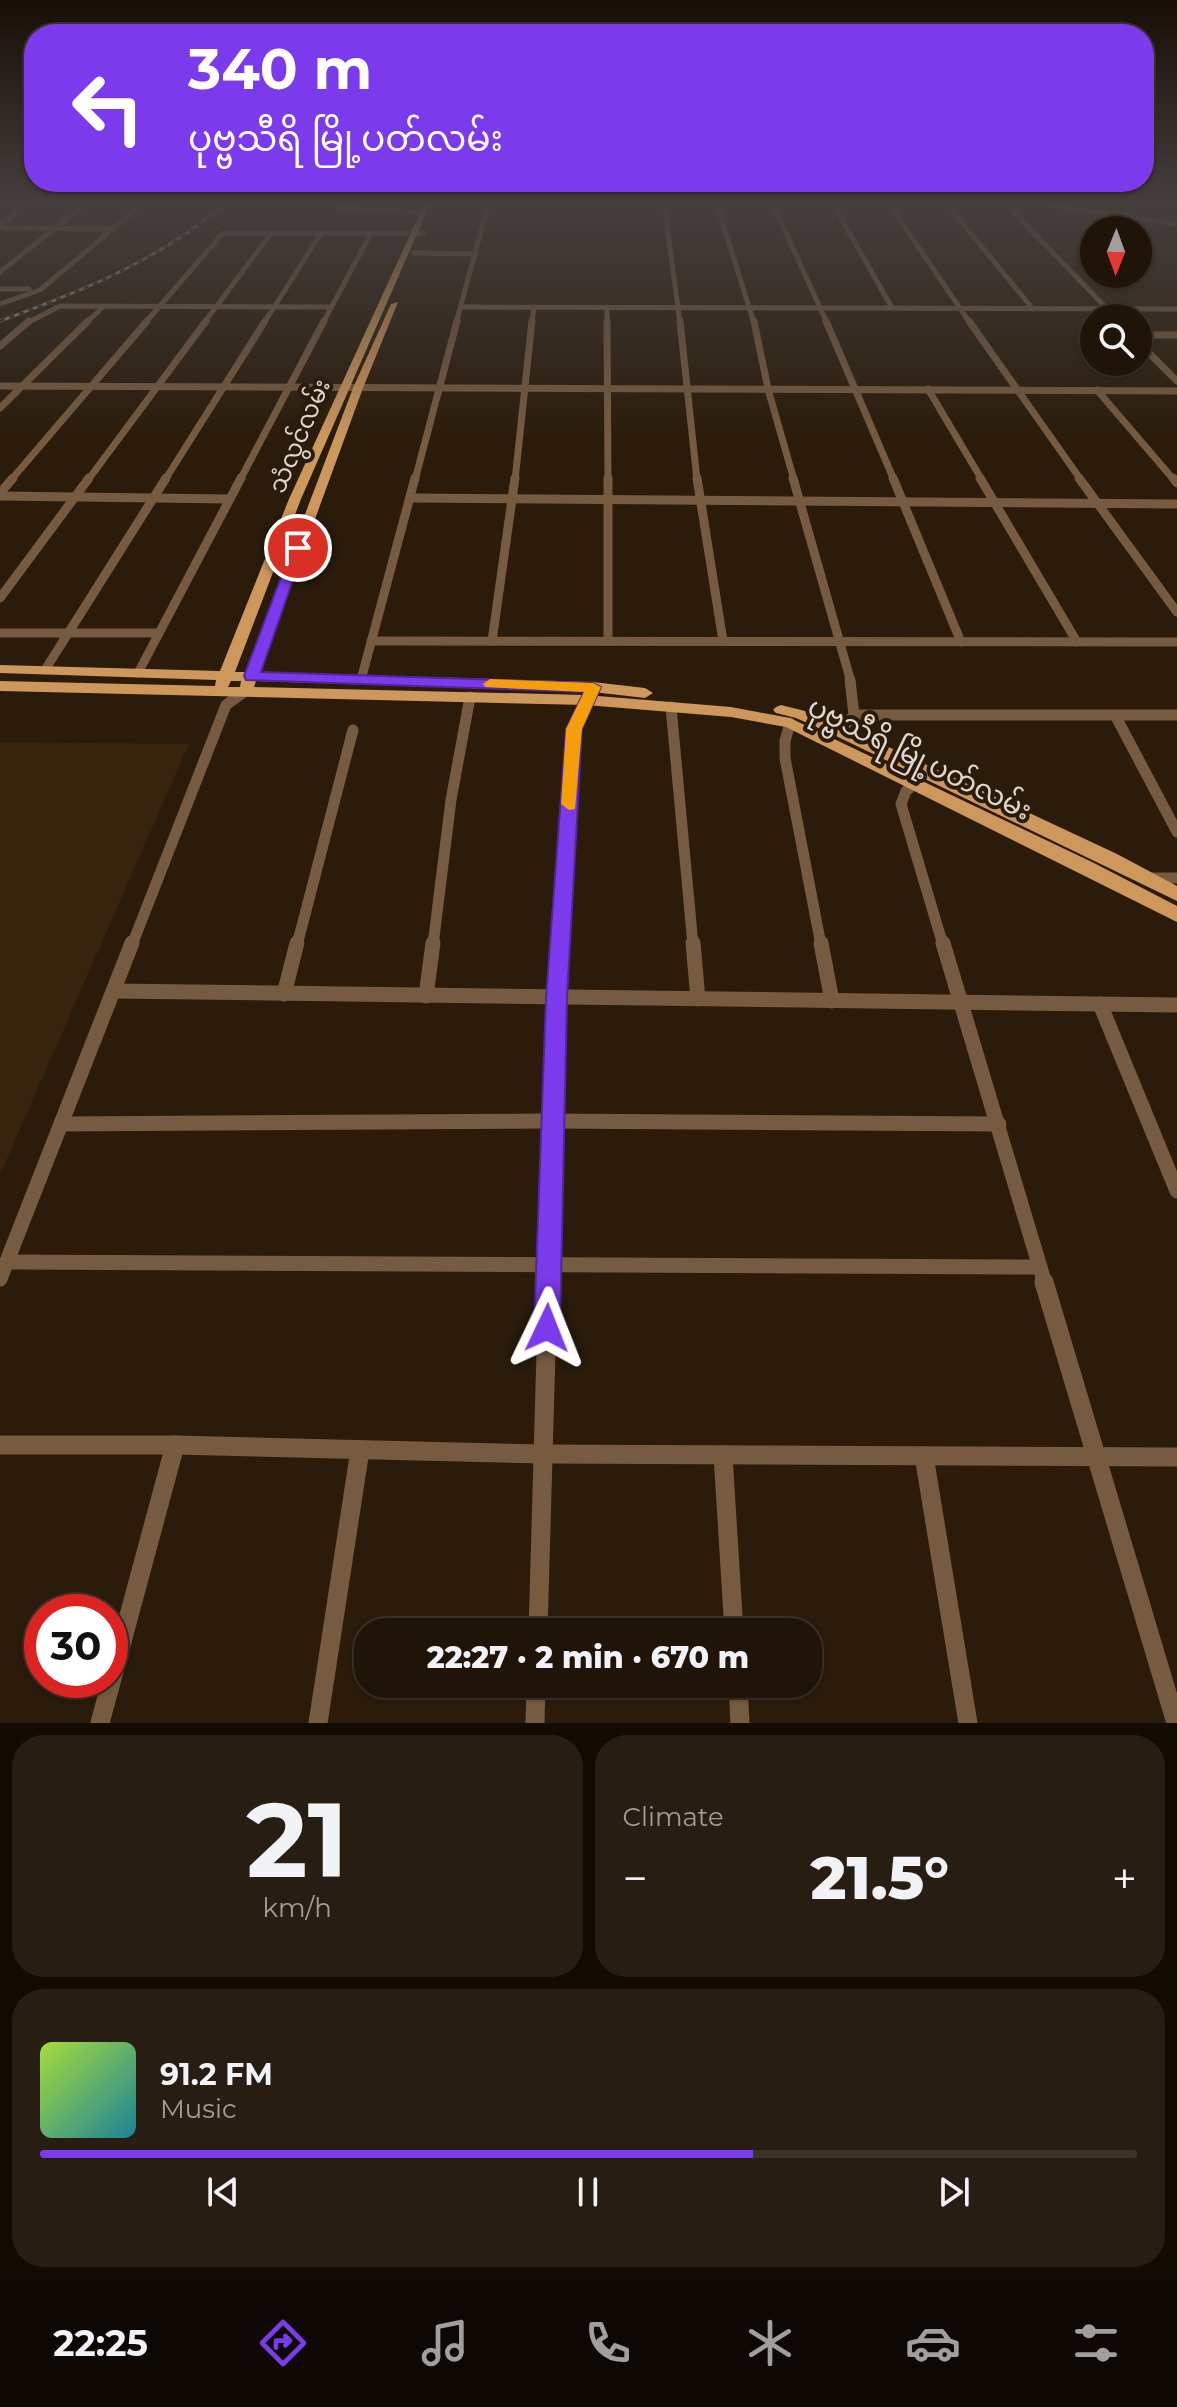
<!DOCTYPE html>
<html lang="en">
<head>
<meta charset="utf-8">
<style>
	:root { --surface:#201408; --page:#281d12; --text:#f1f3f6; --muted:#a29e9c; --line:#3d3329; --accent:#7c3aed }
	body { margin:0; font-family:Montserrat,"Noto Sans Myanmar",sans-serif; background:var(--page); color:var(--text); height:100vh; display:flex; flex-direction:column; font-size:30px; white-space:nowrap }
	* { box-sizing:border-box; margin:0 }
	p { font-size:26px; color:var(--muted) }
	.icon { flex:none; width:44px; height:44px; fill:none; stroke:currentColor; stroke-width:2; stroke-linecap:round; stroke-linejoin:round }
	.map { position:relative; height:1723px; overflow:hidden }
	.drawer { display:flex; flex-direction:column; gap:12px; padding:12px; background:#120b04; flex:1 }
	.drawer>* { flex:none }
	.hud { position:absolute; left:24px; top:24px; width:1130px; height:168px; border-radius:32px; box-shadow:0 2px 6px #0004,0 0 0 2px var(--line); background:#7c3aed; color:#fff; overflow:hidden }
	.needle { width:52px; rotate:181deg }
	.buttons { position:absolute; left:1080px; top:216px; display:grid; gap:16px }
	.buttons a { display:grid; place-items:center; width:72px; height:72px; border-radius:50%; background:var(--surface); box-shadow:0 2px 6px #0004,0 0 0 2px var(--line); font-size:40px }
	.speed { position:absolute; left:24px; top:1594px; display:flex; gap:16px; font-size:40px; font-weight:700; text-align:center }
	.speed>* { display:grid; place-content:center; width:104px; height:104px; border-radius:50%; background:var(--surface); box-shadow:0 2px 6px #0004,0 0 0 2px var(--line); line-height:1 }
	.speed .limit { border:12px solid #d22; background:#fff; color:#111 }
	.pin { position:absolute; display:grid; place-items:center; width:68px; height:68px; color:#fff; margin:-34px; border:4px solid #fff; border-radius:50%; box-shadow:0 2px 8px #0007 }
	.me { position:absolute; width:88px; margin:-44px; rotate:2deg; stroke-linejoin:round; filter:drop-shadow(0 0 6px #0008) }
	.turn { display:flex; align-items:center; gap:28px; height:168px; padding:0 32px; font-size:36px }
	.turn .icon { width:104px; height:104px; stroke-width:2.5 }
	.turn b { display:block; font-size:56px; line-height:68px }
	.big { font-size:60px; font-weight:800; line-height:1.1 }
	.drawer .tile { flex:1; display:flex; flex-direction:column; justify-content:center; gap:12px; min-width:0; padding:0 28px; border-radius:32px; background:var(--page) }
	.drawer .dial { align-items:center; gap:0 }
	.dial b { font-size:104px; line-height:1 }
	.song { display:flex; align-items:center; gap:24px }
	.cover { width:96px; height:96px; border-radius:12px; background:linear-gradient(135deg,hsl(80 70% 55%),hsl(190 70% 35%)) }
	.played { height:8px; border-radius:4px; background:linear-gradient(90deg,var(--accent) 65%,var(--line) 65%) }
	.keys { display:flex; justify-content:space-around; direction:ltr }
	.heat { display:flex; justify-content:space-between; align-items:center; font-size:44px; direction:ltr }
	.drawer .tiles { flex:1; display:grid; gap:12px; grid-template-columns:1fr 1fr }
	.tile:last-child { grid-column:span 2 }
	.trip { position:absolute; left:354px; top:1618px; width:468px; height:80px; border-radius:32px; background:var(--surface); box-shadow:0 2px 6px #0004,0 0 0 2px var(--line); font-weight:800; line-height:80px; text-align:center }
	.tabs { display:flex; height:128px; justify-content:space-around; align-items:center; background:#0d0803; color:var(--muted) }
	.tabs .icon { width:56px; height:56px }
	.tabs .active { color:var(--accent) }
	.tabs b { font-size:36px; color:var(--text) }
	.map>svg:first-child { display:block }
	.built { fill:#38230c }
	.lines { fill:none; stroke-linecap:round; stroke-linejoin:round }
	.street-far5 { stroke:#765b40; stroke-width:5 }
	.street-far4 { stroke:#765b40; stroke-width:7 }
	.street-far3 { stroke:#765b40; stroke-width:9 }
	.street-far2 { stroke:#765b40; stroke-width:11 }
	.street-far1 { stroke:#765b40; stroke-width:15 }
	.street { stroke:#765b40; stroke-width:19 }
	.primary { fill:#ce985c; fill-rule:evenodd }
	.rail-casing { stroke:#988c7e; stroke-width:3 }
	.rail { stroke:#2a1b0a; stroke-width:2; stroke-dasharray:5; stroke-linecap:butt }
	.route { fill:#7c3aed; stroke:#51269a; stroke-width:2 }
	.slow { fill:#f59e0b }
	.labels { text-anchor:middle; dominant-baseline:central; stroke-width:8; stroke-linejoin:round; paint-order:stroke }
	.far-street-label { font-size:24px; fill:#e1d7cc; stroke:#2a1b0a }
	.street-label { font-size:28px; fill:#e1d7cc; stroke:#2a1b0a }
</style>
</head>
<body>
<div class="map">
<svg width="1177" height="1723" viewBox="0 0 1177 1723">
	<rect width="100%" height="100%" fill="#2a1b0a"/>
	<path class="built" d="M 0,742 L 189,744 L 0,1175 Z"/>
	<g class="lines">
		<g class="street-far5">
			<path d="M 664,202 L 680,323"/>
			<path d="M 716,202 L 754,323"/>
			<path d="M 772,202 L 827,323"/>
			<path d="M 832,202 L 892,308"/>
			<path d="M 888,202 L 970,323"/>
			<path d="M 945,202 L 1033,309"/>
			<path d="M 1004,202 L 1116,318"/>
			<path d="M 1027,202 L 1177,224"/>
			<path d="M 1131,202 L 1164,206"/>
			<path d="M 337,208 L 423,212"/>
			<path d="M 0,225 L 32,202"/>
			<path d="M 0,228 L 111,229"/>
			<path d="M 414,253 L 476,254"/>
			<path d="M 0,272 L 88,202"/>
			<path d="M 0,289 L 29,289"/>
			<path d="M 0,304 L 40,290 L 145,202"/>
			<path d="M 461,307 L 1177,309"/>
			<path d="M 607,307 L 607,323"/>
			<path d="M 27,323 L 60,306 L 331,307"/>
			<path d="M 86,323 L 104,306"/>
			<path d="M 145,323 L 223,233 L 424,233"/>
			<path d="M 204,323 L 272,232"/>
			<path d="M 264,323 L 321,233"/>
			<path d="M 323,323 L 371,233"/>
			<path d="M 456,323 L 489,202"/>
			<path d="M 532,323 L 534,307"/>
		</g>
		<g class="street-far4">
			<path d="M 607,321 L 608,480"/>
			<path d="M 680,321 L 697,480"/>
			<path d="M 754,321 L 768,389 L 794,480"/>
			<path d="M 826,321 L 894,480"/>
			<path d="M 969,321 L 1081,480"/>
			<path d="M 1138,335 L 1177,335"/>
			<path d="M 1138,342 L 1177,381"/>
			<path d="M 0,346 L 29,321"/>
			<path d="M 0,386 L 1177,391"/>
			<path d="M 928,389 L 982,480"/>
			<path d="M 1097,390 L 1174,480"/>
			<path d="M 0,408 L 88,321"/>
			<path d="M 11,480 L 147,321"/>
			<path d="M 88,480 L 206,321"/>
			<path d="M 165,480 L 265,321"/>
			<path d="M 240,480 L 324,321"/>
			<path d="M 415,480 L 457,321"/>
			<path d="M 515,480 L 532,321"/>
		</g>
		<g class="street-far3">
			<path d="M 608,478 L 608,641"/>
			<path d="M 697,478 L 723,641"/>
			<path d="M 793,478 L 851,682"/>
			<path d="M 893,478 L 961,642"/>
			<path d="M 980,478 L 1077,642"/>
			<path d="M 1079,478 L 1177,612"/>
			<path d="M 1173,478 L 1177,483"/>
			<path d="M 0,493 L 13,478"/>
			<path d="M 0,496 L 229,499"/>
			<path d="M 410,498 L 1177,504"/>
			<path d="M 0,598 L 89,478"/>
			<path d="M 0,633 L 159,633"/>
			<path d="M 371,641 L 1177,642"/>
			<path d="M 492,641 L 515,478"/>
			<path d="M 45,670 L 166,478"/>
			<path d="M 138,673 L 241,478"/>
			<path d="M 361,680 L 415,478"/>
		</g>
		<g class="street-far2">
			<path d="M 671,707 L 693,945"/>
			<path d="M 854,715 L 1177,715"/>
			<path d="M 1115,715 L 1177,832"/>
			<path d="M 790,723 L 785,741 L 785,758 L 821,945"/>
			<path d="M 840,731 L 854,715 L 850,680"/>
			<path d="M 916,783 L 906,791 L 901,804 L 943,945"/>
			<path d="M 1147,878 L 1177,878"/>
			<path d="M 132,945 L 226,705 L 244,692"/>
			<path d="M 297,945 L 353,730"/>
			<path d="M 433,945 L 451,800 L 470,697"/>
			<path d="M 560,945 L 574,729 L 593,687"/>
		</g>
		<g class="street-far1">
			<path d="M 693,943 L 698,999"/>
			<path d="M 821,943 L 832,1001"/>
			<path d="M 943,943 L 1045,1284"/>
			<path d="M 114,991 L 1177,1005"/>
			<path d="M 284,994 L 297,943"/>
			<path d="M 426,996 L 433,943"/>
			<path d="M 1100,1004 L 1177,1191"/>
			<path d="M 62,1124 L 551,1121 L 999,1124"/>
			<path d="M 7,1262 L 1040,1267"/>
			<path d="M 0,1279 L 132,943"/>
			<path d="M 548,1284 L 560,943"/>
		</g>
		<g class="street">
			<path d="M 1044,1282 L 1176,1723"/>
			<path d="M 0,1445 L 175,1445 L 543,1454 L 1177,1457"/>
			<path d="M 723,1455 L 734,1632"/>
			<path d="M 924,1456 L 968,1723"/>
			<path d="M 538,1632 L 548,1282"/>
			<path d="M 738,1684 L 740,1723"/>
			<path d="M 100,1723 L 175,1445"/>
			<path d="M 318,1723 L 360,1450"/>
			<path d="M 535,1723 L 536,1684"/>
		</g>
		<g class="primary">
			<path d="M 425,202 L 431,202 L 301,499 L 235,672 L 245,672 L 353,388 L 391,304 L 398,302 L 363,388 L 259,672 L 593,682 L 645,688 L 653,693 L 645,698 L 593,692 L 256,681 L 254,687 L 586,695 L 731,707 L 790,718 L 1094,863 L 1177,906 L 1177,922 L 786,727 L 731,717 L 586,705 L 0,691 L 0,681 L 215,686 L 216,680 L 0,673 L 0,665 L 220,671 L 289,499 ZM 231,681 L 241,681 L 240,687 L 228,687 Z"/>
			<path d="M 781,705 L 805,711 L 846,727 L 1117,854 L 1177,886 L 1177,901 L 834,735 L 796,718 L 776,713 L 773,710 L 776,707 Z"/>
		</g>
		<g class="rail-casing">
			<path id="rail" d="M 0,321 C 82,291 161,260 227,202"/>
		</g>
		<use href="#rail" class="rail"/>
	</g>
	<linearGradient id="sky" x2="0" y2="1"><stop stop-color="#170f06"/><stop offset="0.46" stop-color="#443f3e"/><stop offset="1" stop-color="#443f3e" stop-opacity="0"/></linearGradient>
	<rect width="1177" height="443" fill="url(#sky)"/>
	<path class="route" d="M 298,544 L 304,548 L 261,672 L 593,683 L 601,687 L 582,729 L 567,998 L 560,1328 L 556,1338 L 547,1341 L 538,1338 L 534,1328 L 546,998 L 566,729 L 584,692 L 246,680 L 244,676 L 292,548 Z"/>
	<path class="slow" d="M 490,679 L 593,683 L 601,687 L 582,729 L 575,809 L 569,810 L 561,804 L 566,729 L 584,692 L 485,687 L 483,684 Z"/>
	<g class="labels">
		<g class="far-street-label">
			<text transform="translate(299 436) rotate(-67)">သံလွင်လမ်း</text>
		</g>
		<g class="street-label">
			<text transform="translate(920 758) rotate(26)">ပုဗ္ဗသီရိ မြို့ပတ်လမ်း</text>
		</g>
	</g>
</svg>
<div class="buttons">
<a><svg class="needle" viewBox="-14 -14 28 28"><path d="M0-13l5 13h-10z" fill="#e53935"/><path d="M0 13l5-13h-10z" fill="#a29e9c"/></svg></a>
<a><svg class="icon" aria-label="search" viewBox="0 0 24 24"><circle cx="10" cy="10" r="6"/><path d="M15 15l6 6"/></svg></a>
</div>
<div class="speed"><div class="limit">30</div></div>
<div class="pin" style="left:298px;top:548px;background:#d93025"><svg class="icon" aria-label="arrive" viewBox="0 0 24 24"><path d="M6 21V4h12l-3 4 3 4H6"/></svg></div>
<svg class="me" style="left:547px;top:1328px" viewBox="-20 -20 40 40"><path d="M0-17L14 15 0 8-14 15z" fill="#7c3aed" stroke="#fff" stroke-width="4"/></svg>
<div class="trip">22:27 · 2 min · 670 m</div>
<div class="hud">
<div class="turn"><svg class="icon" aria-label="left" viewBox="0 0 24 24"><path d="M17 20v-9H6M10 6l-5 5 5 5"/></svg><div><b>340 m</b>ပုဗ္ဗသီရိ မြို့ပတ်လမ်း</div></div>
</div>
</div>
<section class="drawer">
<div class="tiles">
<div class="tile dial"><b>21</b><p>km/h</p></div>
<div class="tile"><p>Climate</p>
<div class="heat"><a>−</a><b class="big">21.5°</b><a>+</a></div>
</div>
<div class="tile">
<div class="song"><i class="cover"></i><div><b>91.2 FM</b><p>Music</p></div></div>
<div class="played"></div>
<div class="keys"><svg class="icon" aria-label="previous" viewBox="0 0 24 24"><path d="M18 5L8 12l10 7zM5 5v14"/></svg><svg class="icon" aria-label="pause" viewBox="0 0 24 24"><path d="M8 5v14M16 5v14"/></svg><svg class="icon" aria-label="next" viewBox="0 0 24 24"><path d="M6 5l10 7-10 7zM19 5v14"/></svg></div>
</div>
</div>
</section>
<nav class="tabs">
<b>22:25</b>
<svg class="icon active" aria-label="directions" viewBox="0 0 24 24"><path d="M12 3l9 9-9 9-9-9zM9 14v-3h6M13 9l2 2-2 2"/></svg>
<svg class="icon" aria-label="music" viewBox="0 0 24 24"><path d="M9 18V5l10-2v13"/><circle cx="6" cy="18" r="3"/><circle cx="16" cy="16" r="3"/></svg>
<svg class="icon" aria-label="phone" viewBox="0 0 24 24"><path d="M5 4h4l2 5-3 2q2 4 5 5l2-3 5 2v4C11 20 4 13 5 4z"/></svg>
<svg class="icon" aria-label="climate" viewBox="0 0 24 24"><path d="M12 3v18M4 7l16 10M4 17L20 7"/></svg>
<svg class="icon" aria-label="car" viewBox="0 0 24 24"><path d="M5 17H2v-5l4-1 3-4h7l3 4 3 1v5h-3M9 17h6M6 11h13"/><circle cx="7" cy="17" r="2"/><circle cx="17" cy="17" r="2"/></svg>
<svg class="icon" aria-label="filters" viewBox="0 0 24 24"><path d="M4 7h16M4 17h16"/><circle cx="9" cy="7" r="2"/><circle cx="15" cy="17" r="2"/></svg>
</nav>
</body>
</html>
